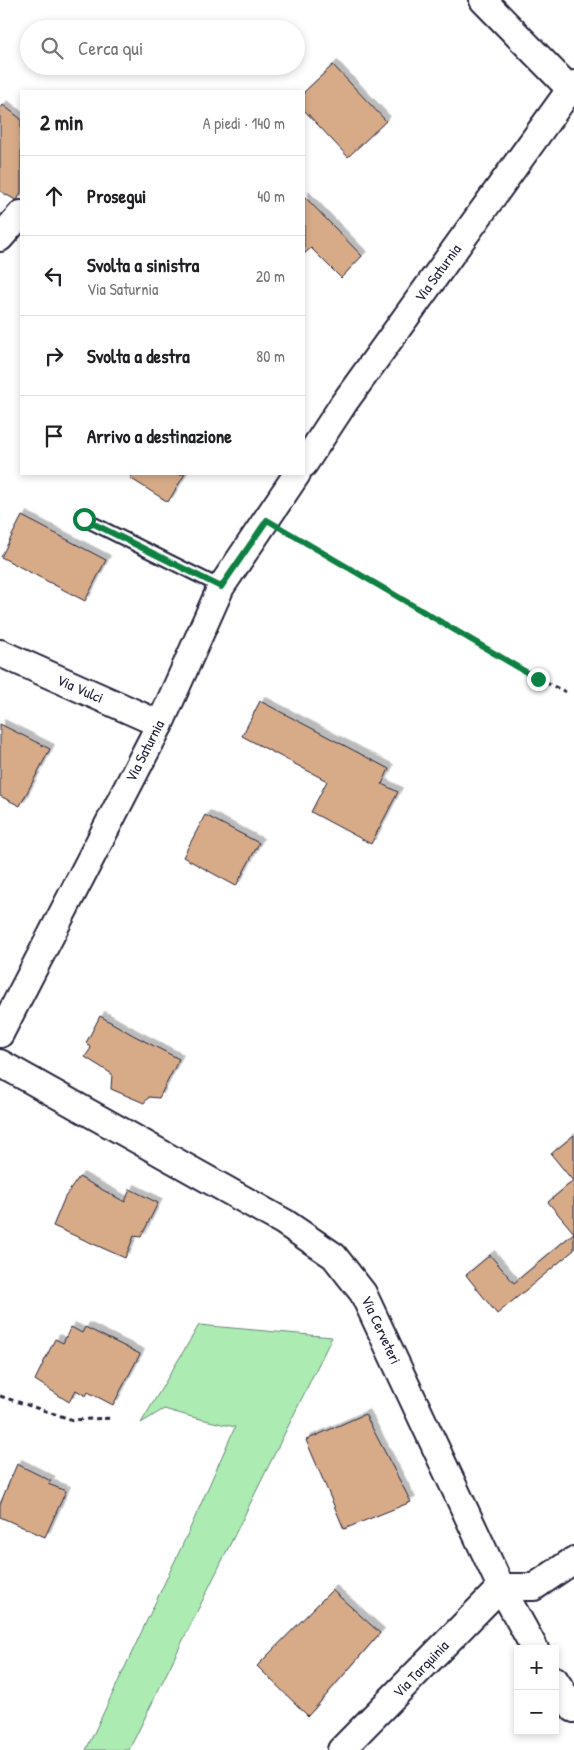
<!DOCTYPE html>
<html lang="it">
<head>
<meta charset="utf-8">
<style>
  :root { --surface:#fff; --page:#f2f2f2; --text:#202124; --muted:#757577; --line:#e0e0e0 }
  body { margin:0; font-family:"Patrick Hand",sans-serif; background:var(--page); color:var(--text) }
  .controls { position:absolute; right:15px; bottom:15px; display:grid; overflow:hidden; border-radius:0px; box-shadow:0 2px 8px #0003 }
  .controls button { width:45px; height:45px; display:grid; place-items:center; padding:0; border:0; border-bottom:1px solid var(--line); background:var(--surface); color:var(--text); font:25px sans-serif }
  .stop { position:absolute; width:15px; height:15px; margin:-11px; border:4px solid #0b8043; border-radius:50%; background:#fff }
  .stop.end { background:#0b8043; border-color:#fff; box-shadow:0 1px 5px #0008 }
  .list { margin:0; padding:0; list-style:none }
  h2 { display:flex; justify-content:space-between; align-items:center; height:65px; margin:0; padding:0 20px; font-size:21px }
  h2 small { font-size:16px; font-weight:400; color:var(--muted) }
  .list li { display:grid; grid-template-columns:32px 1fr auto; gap:15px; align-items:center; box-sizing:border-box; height:80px; padding:0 20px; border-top:1px solid var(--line) }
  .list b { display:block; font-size:19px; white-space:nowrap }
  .list p { margin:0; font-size:16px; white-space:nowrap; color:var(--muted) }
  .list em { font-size:16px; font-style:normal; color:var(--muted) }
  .icon { flex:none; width:28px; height:28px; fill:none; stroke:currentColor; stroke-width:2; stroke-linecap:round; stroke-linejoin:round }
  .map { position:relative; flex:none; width:574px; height:1750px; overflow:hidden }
  .search { position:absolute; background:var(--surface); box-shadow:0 2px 8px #0003; left:20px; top:20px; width:285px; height:55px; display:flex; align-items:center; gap:12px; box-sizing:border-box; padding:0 18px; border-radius:28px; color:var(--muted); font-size:19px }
  .panel { position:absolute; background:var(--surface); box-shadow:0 2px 8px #0003; left:20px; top:90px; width:285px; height:385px; border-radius:0px }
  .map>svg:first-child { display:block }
</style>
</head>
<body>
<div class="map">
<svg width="574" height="1750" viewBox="0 0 574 1750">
  <defs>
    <filter id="shadow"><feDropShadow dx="4.5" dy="-4.5" stdDeviation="0" flood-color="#0004"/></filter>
  </defs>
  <rect width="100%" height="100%" fill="#fff"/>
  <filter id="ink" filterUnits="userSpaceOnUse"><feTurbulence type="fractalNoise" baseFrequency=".02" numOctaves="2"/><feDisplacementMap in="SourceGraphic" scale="10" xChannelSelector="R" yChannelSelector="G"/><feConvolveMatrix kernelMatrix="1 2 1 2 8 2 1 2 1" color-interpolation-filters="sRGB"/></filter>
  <g filter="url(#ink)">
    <polygon fill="#acebb2" stroke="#678676" points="199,1325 332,1337 129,1750 86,1750 188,1533 235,1427 192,1417 164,1409 141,1423"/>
    <g fill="#d7ab88" stroke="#22223b" filter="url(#shadow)">
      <polygon points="333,65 386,121 348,157 304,110 304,92"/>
      <polygon points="3,105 21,119 21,192 17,201 0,191 0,109"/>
      <polygon points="304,196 362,256 341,278 311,248 304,254"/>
      <polygon points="133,474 185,474 168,502 130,478"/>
      <polygon points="22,516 106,560 85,601 1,557"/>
      <polygon points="260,701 389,769 382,784 398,792 371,844 311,812 327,781 242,736"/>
      <polygon points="0,724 50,749 20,806 0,796"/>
      <polygon points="205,815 259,843 236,886 183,857"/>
      <polygon points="100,1016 133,1035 179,1059 159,1098 149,1097 144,1103 111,1089 112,1074 85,1057 91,1048 86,1043"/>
      <polygon points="574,1135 574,1250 497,1314 466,1275 490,1255 514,1283 574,1233 548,1202 573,1181 551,1154"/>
      <polygon points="79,1177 125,1202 130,1189 158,1203 141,1237 134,1236 125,1258 53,1226 65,1197"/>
      <polygon points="71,1327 82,1333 85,1327 140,1354 113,1405 88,1392 86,1396 76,1390 69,1402 35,1380 55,1339 63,1343"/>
      <polygon points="365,1414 411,1502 344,1529 306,1440"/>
      <polygon points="17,1464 51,1481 48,1484 66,1491 45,1537 0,1517 0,1504"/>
      <polygon points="332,1590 380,1633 308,1716 257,1666"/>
    </g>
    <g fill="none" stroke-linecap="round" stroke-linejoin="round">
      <g stroke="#22223b" stroke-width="16">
        <polyline id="service" points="84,519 221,587"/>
      </g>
      <g stroke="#22223b" stroke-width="30">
        <g id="minor">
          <polyline points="483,0 570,89"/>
          <polyline points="0,238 21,214"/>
          <polyline points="304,464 344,403 574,84"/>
          <polyline points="0,653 160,724"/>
          <polyline points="0,1034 160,724 221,587 297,474"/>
          <polyline points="0,1063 284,1222 334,1256 363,1293 501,1587 535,1649"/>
          <polyline points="555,1680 574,1709"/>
          <polyline points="341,1750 501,1587 534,1587 574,1560"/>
        </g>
      </g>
      <g stroke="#22223b" stroke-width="3" stroke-dasharray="5 4" stroke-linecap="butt">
        <polyline points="289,533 538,679 566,692"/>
        <polyline points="0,1396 73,1420 112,1418"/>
      </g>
      <use href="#service" stroke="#fff" stroke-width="12"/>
      <use href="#minor" stroke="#fff" stroke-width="26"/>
    </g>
  </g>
  <g fill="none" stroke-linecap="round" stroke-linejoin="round" filter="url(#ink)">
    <polyline stroke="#0b8043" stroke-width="6" points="84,519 221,587 267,520 538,679"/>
  </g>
  <g text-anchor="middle" stroke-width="4" stroke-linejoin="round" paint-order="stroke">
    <g font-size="15" fill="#22223b" stroke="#fff">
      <text transform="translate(438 273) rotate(-54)" y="5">Via Saturnia</text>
      <text transform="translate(80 689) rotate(24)" y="5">Via Vulci</text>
      <text transform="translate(145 751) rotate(-63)" y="5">Via Saturnia</text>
      <text transform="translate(381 1330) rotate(65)" y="5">Via Cerveteri</text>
      <text transform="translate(421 1669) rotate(-46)" y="5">Via Tarquinia</text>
    </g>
  </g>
</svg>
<div class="controls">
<button>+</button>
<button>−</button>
</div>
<div class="stop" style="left:84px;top:519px"></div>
<div class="stop end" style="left:538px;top:679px"></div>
<div class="search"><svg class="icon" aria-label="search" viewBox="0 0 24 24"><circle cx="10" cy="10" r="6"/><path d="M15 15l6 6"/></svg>Cerca qui</div>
<section class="panel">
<h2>2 min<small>A piedi · 140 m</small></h2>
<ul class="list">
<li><svg class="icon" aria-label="ahead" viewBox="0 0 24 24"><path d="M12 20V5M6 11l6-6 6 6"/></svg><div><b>Prosegui</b></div><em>40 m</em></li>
<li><svg class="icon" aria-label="left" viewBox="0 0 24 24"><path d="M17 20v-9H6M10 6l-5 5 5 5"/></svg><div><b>Svolta a sinistra</b><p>Via Saturnia</p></div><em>20 m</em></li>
<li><svg class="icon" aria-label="right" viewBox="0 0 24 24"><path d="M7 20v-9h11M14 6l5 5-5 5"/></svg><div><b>Svolta a destra</b></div><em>80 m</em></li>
<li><svg class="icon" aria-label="arrive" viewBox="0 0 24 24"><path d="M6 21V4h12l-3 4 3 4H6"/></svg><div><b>Arrivo a destinazione</b></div></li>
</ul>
</section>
</div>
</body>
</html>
